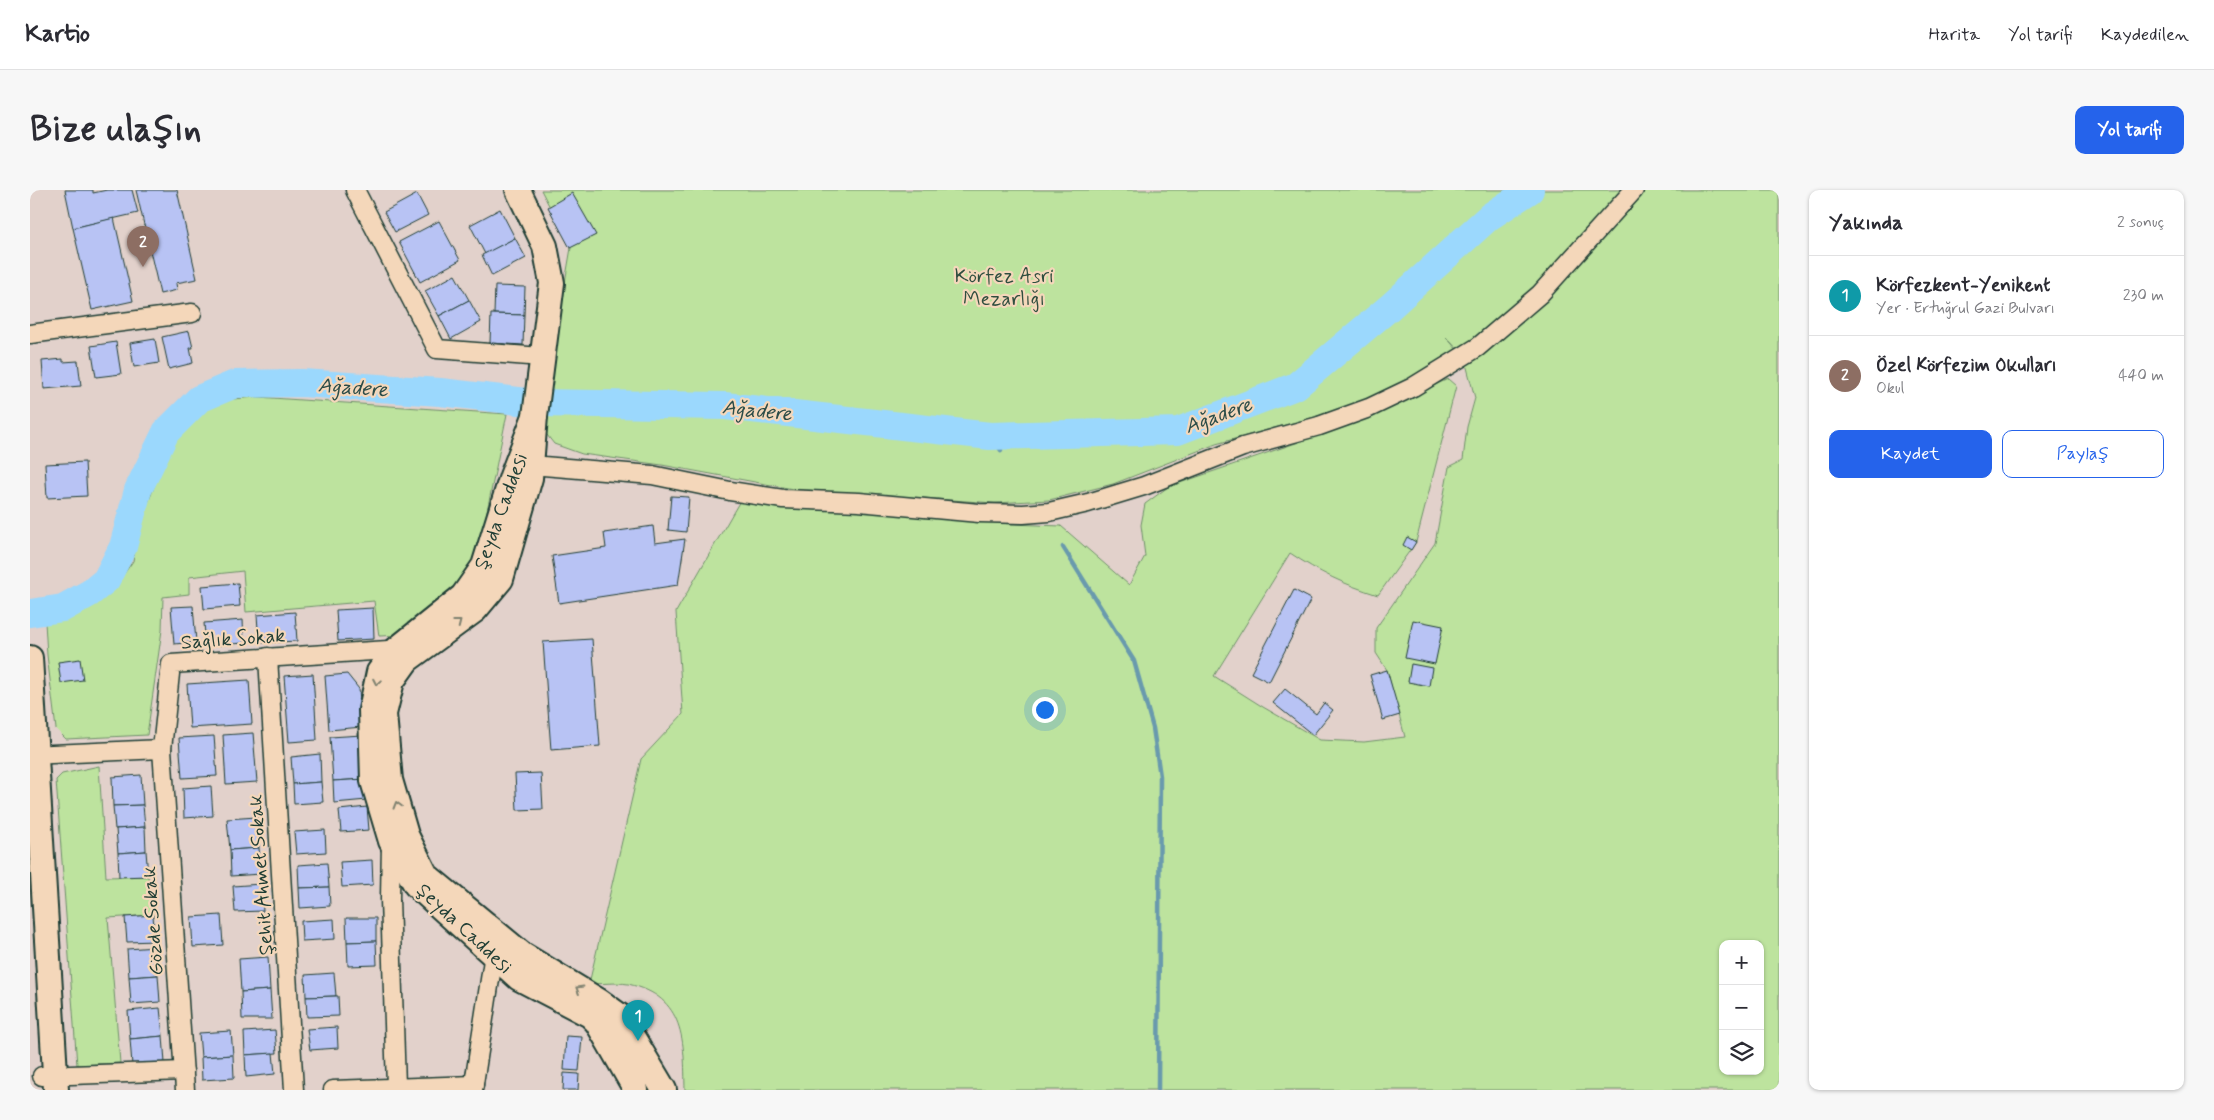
<!DOCTYPE html>
<html lang="tr">
<head>
<meta charset="utf-8">
<style>
  :root { --surface:#fff; --page:#f7f7f7; --text:#2b2b33; --muted:#7c7c81; --line:#e1e1e2; --accent:#2563eb }
  body { margin:0; font-family:Mynerve,sans-serif; background:var(--page); color:var(--text) }
  .controls { position:absolute; right:15px; bottom:15px; display:grid; overflow:hidden; border-radius:10px; box-shadow:0 1px 4px #0004 }
  .controls button { width:45px; height:45px; display:grid; place-items:center; padding:0; border:0; border-bottom:1px solid var(--line); background:var(--surface); color:var(--text); font:25px sans-serif }
  .you { position:absolute; left:1014px; top:519px; width:18px; height:18px; margin:-12px; border:4px solid #fff; border-radius:50%; background:#1a73e8; box-shadow:0 0 0 8px #1a73e833 }
  .badge { display:grid; place-items:center; width:32px; height:32px; border-radius:50%; background:var(--accent); color:#fff; font-size:16px; font-weight:700 }
  .pin { position:absolute; translate:-50% -41px; filter:drop-shadow(0 1px 2px #0008) }
  .pin::after { content:''; position:absolute; top:26px; width:18px; height:15px; background:inherit; clip-path:polygon(0 0,100% 0,50% 100%) }
  .list { margin:0; padding:0; list-style:none }
  h2 { display:flex; justify-content:space-between; align-items:center; height:65px; margin:0; padding:0 20px; font-size:21px }
  h2 small { font-size:16px; font-weight:400; color:var(--muted) }
  .list li { display:grid; grid-template-columns:32px 1fr auto; gap:15px; align-items:center; box-sizing:border-box; height:80px; padding:0 20px; border-top:1px solid var(--line) }
  .list b { display:block; font-size:19px; white-space:nowrap }
  .list p { margin:0; font-size:16px; white-space:nowrap; color:var(--muted) }
  .list em { font-size:16px; font-style:normal; color:var(--muted) }
  .actions { display:flex; gap:10px; padding:15px 20px }
  .actions a { flex:1; padding:11px 0; border:1px solid var(--accent); border-radius:10px; text-align:center; font-size:18px; color:var(--accent) }
  .actions .main { background:var(--accent); color:#fff }
  .icon { flex:none; width:28px; height:28px; fill:none; stroke:currentColor; stroke-width:2; stroke-linecap:round; stroke-linejoin:round }
  .map { position:relative; flex:none; width:1749px; height:900px; overflow:hidden; border-radius:10px }
  header { display:flex; align-items:center; gap:30px; box-sizing:border-box; height:70px; padding:0 25px; background:var(--surface); border-bottom:1px solid var(--line) }
  header strong { font-size:24px }
  nav { display:flex; gap:28px; margin-inline-start:auto; font-size:18px }
  .intro { display:flex; align-items:center; justify-content:space-between; box-sizing:border-box; height:120px; padding:0 30px }
  h1 { margin:0; font-size:35px }
  .button { padding:12px 22px; border-radius:10px; background:var(--accent); color:#fff; font-size:18px; font-weight:700 }
  main { display:flex; gap:30px; padding:0 30px }
  aside { flex:1; background:var(--surface); border-radius:10px; box-shadow:0 1px 4px #0004 }
  .map>svg:first-child { display:block }
</style>
</head>
<body>
<header>
<strong>Kartio</strong>
<nav><a>Harita</a><a>Yol tarifi</a><a>Kaydedilen</a></nav>
</header>
<div class="intro"><h1>Bize ulaşın</h1><a class="button">Yol tarifi</a></div>
<main>
<div class="map">
<svg width="1749" height="900" viewBox="0 0 1749 900">
  <rect width="100%" height="100%" fill="#e2d1cb"/>
  <filter id="ink" filterUnits="userSpaceOnUse"><feTurbulence type="fractalNoise" baseFrequency=".02" numOctaves="2"/><feDisplacementMap in="SourceGraphic" scale="10" xChannelSelector="R" yChannelSelector="G"/><feConvolveMatrix kernelMatrix="1 2 1 2 8 2 1 2 1" color-interpolation-filters="sRGB"/></filter>
  <g filter="url(#ink)">
    <g fill="#bde39e" stroke="#6e9069" fill-rule="evenodd">
      <path d="M511,0H1749V900H655C654,851 656,807 598,794C586,792 572,794 559,794L611,569L653,524L646,422L711,309L763,316L982,334L1031,336L1099,395L1115,366L1111,335L1115,314L1138,297L1324,233L1418,189L1426,196L1386,352L1348,405C1313,394 1290,383 1260,363L1184,486L1233,517L1290,550L1334,552L1375,547L1357,480L1346,463V438L1405,353L1419,277L1433,270L1437,237L1445,208L1434,166L1416,147L1428,161L1415,171L1321,217L1186,254L1083,294L1019,310L965,313L763,299L632,275L552,264L524,254L510,236L541,58ZM1693,754H1730V881H1693Z"/>
      <polygon points="227,207 477,224 445,379 377,445 349,446 344,411 216,422 213,381 159,387 159,404 133,407 132,440 117,545 36,549 26,539 17,465 15,432 80,404 103,371 112,329 138,260 164,227 191,210"/>
      <polygon points="69,576 76,687 118,686 123,725 78,728 90,873 47,875 26,590 32,584"/>
    </g>
    <g fill="none" stroke-linecap="round" stroke-linejoin="round">
      <g stroke="#699aad" stroke-width="4.5">
        <polyline points="960,246 971,260"/>
        <polyline points="1033,357 1104,471 1123,538 1130,586 1128,900"/>
      </g>
      <polyline stroke="#9bd8fd" stroke-width="28" points="0,423 33,418 60,403 76,390 93,357 108,300 136,242 169,209 205,194 272,193 410,202 506,213 695,216 960,246 1148,241 1266,196 1360,117 1459,27 1500,0"/>
    </g>
    <g fill="#b8c3f4" stroke="#1f3d34">
      <polygon points="35,0 63,0 63,3 77,0 102,0 108,23 43,38"/>
      <polygon points="106,0 147,0 167,89 146,93 147,100 130,104"/>
      <polygon points="542,3 566,45 540,58 518,17"/>
      <polygon points="387,4 398,25 365,42 354,22"/>
      <polygon points="470,19 485,48 455,64 440,35"/>
      <polygon points="84,28 103,111 62,120 43,38"/>
      <polygon points="409,31 430,70 390,92 369,52"/>
      <polygon points="485,48 496,68 462,86 452,65"/>
      <polygon points="425,85 439,110 409,126 395,101"/>
      <polygon points="465,96 495,97 494,125 464,124"/>
      <polygon points="439,110 451,132 421,149 409,126"/>
      <polygon points="461,124 494,125 493,155 460,153"/>
      <polygon points="159,141 163,158 160,158 163,173 139,179 132,147"/>
      <polygon points="125,149 129,173 104,177 100,153"/>
      <polygon points="86,152 91,184 66,187 61,156"/>
      <polygon points="33,169 33,172 48,171 51,196 14,199 12,171"/>
      <polygon points="55,272 57,306 17,308 15,274"/>
      <polygon points="641,306 659,307 656,342 638,340"/>
      <polygon points="623,336 625,353 655,349 648,395 529,413 522,366 576,358 574,343"/>
      <polygon points="1377,347 1386,352 1381,360 1373,355"/>
      <polygon points="208,393 210,416 174,419 172,396"/>
      <polygon points="1264,400 1281,409 1239,492 1221,483"/>
      <polygon points="163,416 166,452 144,454 141,417"/>
      <polygon points="343,418 344,449 308,451 306,420"/>
      <polygon points="265,422 267,451 229,453 227,425"/>
      <polygon points="213,430 214,453 176,456 174,433"/>
      <polygon points="1383,430 1413,436 1405,474 1375,468"/>
      <polygon points="562,449 570,556 521,560 513,452"/>
      <polygon points="50,469 53,490 31,493 28,472"/>
      <polygon points="1381,474 1402,478 1399,496 1378,492"/>
      <polygon points="1357,480 1370,525 1353,530 1340,485"/>
      <polygon points="283,484 287,550 259,552 254,486"/>
      <polygon points="317,484 329,499 332,537 299,540 295,486"/>
      <polygon points="219,490 222,534 160,538 157,494"/>
      <polygon points="1255,499 1286,524 1294,513 1303,520 1283,545 1243,513"/>
      <polygon points="223,543 227,592 196,594 193,545"/>
      <polygon points="332,545 336,589 303,591 300,547"/>
      <polygon points="184,546 187,586 152,588 149,548"/>
      <polygon points="290,564 291,592 263,594 261,567"/>
      <polygon points="511,583 513,619 487,620 485,584"/>
      <polygon points="111,585 113,615 83,616 82,587"/>
      <polygon points="336,589 337,610 304,613 303,591"/>
      <polygon points="291,592 293,612 264,614 263,594"/>
      <polygon points="181,596 183,626 154,628 153,598"/>
      <polygon points="113,615 115,637 85,639 83,616"/>
      <polygon points="337,617 339,640 311,642 309,620"/>
      <polygon points="227,627 229,658 200,660 197,629"/>
      <polygon points="115,637 116,661 88,663 86,639"/>
      <polygon points="295,640 296,662 266,664 264,642"/>
      <polygon points="229,658 231,684 201,686 200,660"/>
      <polygon points="116,661 118,686 89,687 88,663"/>
      <polygon points="342,670 343,695 312,697 310,672"/>
      <polygon points="297,673 299,697 269,698 268,675"/>
      <polygon points="231,694 233,721 205,722 203,696"/>
      <polygon points="299,697 300,716 270,718 269,698"/>
      <polygon points="123,725 125,751 97,752 95,727"/>
      <polygon points="191,725 193,755 163,757 161,727"/>
      <polygon points="316,728 346,728 346,751 317,752"/>
      <polygon points="304,729 305,749 272,751 271,731"/>
      <polygon points="346,751 347,775 318,776 317,752"/>
      <polygon points="126,757 128,785 99,787 97,759"/>
      <polygon points="238,767 240,800 211,802 209,769"/>
      <polygon points="304,783 306,806 276,807 275,785"/>
      <polygon points="128,785 130,812 101,814 99,787"/>
      <polygon points="240,800 242,829 212,829 211,802"/>
      <polygon points="306,806 308,806 309,826 277,827 276,807"/>
      <polygon points="130,818 133,846 100,849 98,821"/>
      <polygon points="307,837 308,858 280,860 277,839"/>
      <polygon points="245,840 247,863 215,865 214,842"/>
      <polygon points="201,841 203,865 171,867 169,843"/>
      <polygon points="133,846 135,873 102,875 100,849"/>
      <polygon points="536,846 552,847 549,881 534,880"/>
      <polygon points="243,863 245,884 216,887 215,865"/>
      <polygon points="203,865 204,888 172,890 171,867"/>
      <polygon points="534,883 549,884 548,900 533,900"/>
    </g>
    <g fill="none" stroke-linecap="round" stroke-linejoin="round">
      <g stroke="#1f3d34" stroke-width="21">
        <g id="street">
          <polyline points="325,0 407,159 512,167"/>
          <polyline points="0,144 162,123"/>
          <polyline points="491,281 501,275 622,285 700,301 753,309 829,312 949,323 993,324 1019,322 1058,313 1114,296 1213,257 1289,236 1339,218 1383,197 1448,157 1510,104 1604,0"/>
          <polyline points="238,467 264,900"/>
          <polyline points="132,559 155,900"/>
          <polyline points="0,565 132,559 141,474 374,459"/>
          <polyline points="361,652 360,709 366,896"/>
          <polyline points="12,886 154,881"/>
          <polyline points="303,900 444,895"/>
          <polyline points="443,900 465,757"/>
        </g>
      </g>
      <g stroke="#1f3d34" stroke-width="28">
        <g id="secondary">
          <polyline points="488,0 515,56 522,93 505,226"/>
          <polyline points="0,468 26,900"/>
          <polyline points="606,900 567,832 560,825 489,788 386,695 361,651 343,591 341,520 349,482 367,459 433,406 454,376 482,286 505,226 500,288 471,389 445,420 377,470 362,491 354,524 360,590 376,645 396,685 493,765 569,811 590,826 634,900"/>
        </g>
      </g>
      <use href="#street" stroke="#f4d7ba" stroke-width="18"/>
      <use href="#secondary" stroke="#f4d7ba" stroke-width="24"/>
    </g>
    <defs><path id="oneway-chevron" d="M-2-3.5L2.5 0L-2 3.5" fill="none" stroke-width="1.6" stroke-linecap="round" stroke-linejoin="round" transform="scale(1.25)"/></defs>
    <g stroke="#7f8270">
      <use href="#oneway-chevron" transform="translate(428 433) rotate(-38)"/>
      <use href="#oneway-chevron" transform="translate(347 492) rotate(101)"/>
      <use href="#oneway-chevron" transform="translate(367 615) rotate(-106)"/>
      <use href="#oneway-chevron" transform="translate(549 799) rotate(-149)"/>
    </g>
  </g>
  <g text-anchor="middle" stroke-width="4.5" stroke-linejoin="round" paint-order="stroke">
    <g font-size="20" fill="#2f4e3f" stroke="#f4d7ba">
      <text x="974" y="92">Körfez Asri<tspan x="974" dy="23">Mezarlığı</tspan></text>
    </g>
    <g font-size="20" fill="#1f3d34" stroke="#f4d7ba">
      <text transform="translate(470 321) rotate(-70)" y="7">Şeyda Caddesi</text>
      <text transform="translate(203 448) rotate(-4)" y="7">Sağlık Sokak</text>
      <text transform="translate(230 685) rotate(-94)" y="7">Şehit Ahmet Sokak</text>
      <text transform="translate(122 731) rotate(-94)" y="7">Gözde Sokak</text>
      <text transform="translate(435 738) rotate(43)" y="7">Şeyda Caddesi</text>
    </g>
    <g font-size="21" font-style="italic" fill="#2b4c48" stroke="#f4d7ba">
      <text transform="translate(323 197) rotate(4)" y="7">Ağadere</text>
      <text transform="translate(727 220) rotate(6)" y="7">Ağadere</text>
      <text transform="translate(1188 225) rotate(-20)" y="7">Ağadere</text>
    </g>
  </g>
</svg>
<div class="controls">
<button>+</button>
<button>−</button>
<button><svg class="icon" aria-label="layers" viewBox="0 0 24 24"><path d="M12 4l9 5-9 5-9-5zM3 14l9 5 9-5"/></svg></button>
</div>
<div class="you"></div>
<div class="pin badge" style="left:608px;top:851px;background:#0f9aa8">1</div>
<div class="pin badge" style="left:113px;top:77px;background:#8d6e63">2</div>
</div>
<aside>
<h2>Yakında<small>2 sonuç</small></h2>
<ul class="list">
<li><span class="badge" style="background:#0f9aa8">1</span><div><b>Körfezkent-Yenikent</b><p>Yer · Ertuğrul Gazi Bulvarı</p></div><em>230 m</em></li>
<li><span class="badge" style="background:#8d6e63">2</span><div><b>Özel Körfezim Okulları</b><p>Okul</p></div><em>440 m</em></li>
</ul>
<div class="actions"><a class="main">Kaydet</a><a>Paylaş</a></div>
</aside>
</main>
</body>
</html>
